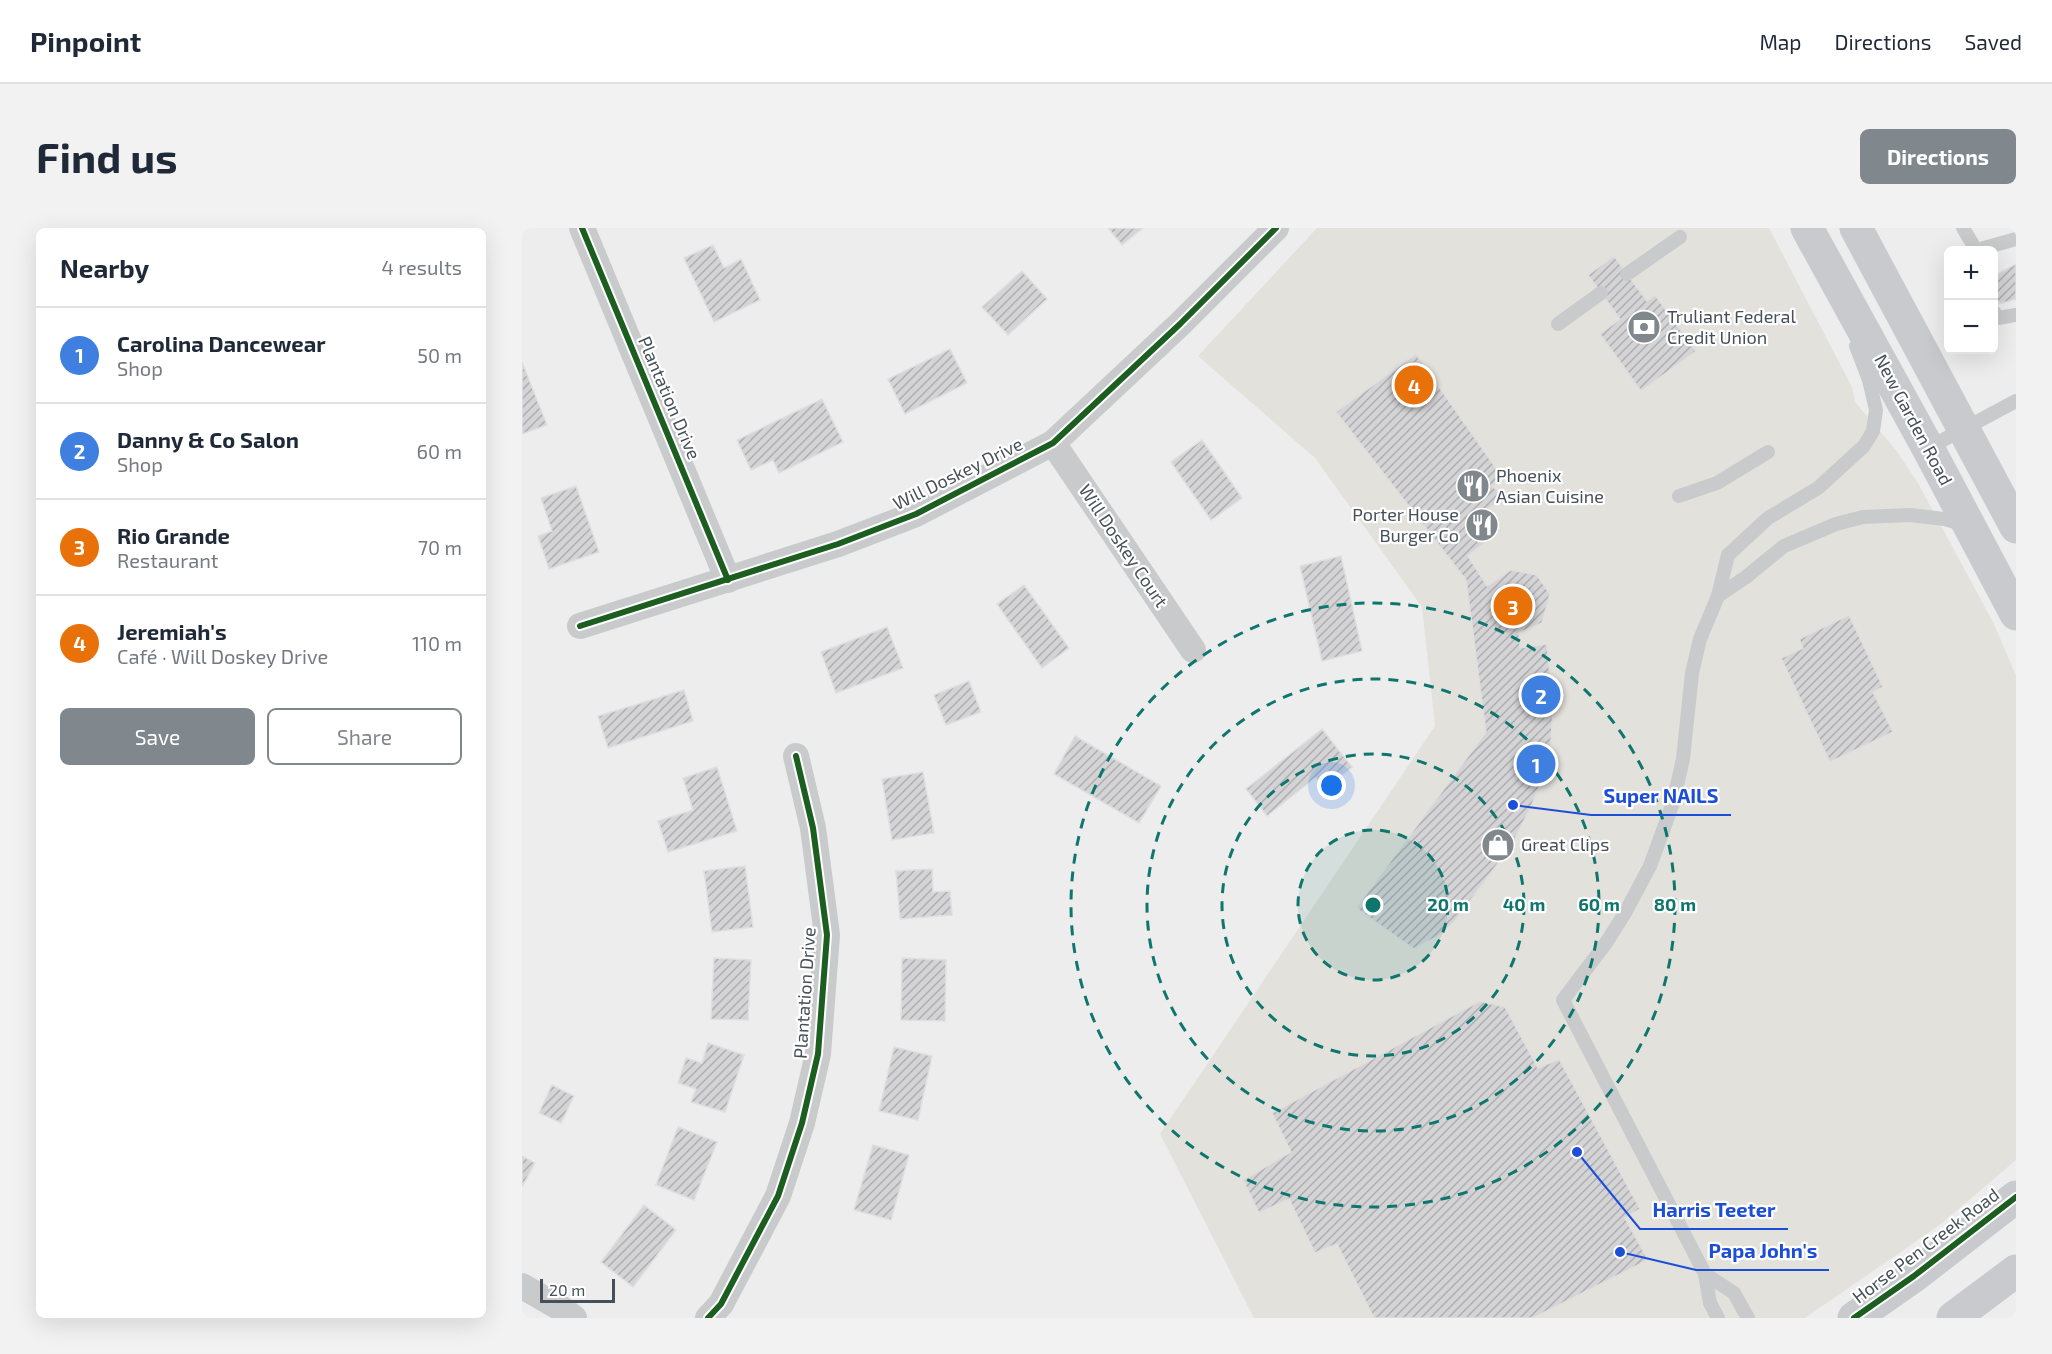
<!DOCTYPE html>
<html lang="en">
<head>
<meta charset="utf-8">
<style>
  :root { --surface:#fff; --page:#f2f2f3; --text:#1f2937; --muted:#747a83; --line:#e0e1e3; --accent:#80878d }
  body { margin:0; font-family:"Exo 2",sans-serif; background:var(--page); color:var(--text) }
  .controls { position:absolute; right:18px; top:18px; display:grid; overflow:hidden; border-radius:9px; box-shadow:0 6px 24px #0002 }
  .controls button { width:54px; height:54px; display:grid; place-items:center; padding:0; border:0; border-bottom:2px solid var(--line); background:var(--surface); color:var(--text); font:30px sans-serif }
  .scale { position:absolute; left:18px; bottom:15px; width:75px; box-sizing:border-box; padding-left:6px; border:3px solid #455059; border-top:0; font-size:16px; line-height:21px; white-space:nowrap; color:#455059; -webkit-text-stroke:4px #fff; paint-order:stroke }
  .you { position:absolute; left:810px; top:558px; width:21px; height:21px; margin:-15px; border:4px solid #fff; border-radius:50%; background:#1a73e8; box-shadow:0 0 0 9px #1a73e833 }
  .badge { display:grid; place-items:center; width:39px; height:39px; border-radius:50%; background:var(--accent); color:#fff; font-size:20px; font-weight:700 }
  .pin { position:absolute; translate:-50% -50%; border:3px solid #fff; box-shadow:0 2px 6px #0006 }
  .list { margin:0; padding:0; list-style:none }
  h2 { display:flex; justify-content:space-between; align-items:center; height:78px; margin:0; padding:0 24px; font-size:26px }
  h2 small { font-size:20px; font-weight:400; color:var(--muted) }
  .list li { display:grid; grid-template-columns:39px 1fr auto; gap:18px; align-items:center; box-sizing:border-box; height:96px; padding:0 24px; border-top:2px solid var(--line) }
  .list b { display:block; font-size:22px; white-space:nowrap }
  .list p { margin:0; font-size:20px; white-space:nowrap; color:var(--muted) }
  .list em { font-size:20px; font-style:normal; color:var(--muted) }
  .actions { display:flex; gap:12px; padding:18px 24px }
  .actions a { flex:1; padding:14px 0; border:2px solid var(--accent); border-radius:9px; text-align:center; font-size:21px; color:var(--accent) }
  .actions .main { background:var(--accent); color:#fff }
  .map { position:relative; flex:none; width:1494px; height:1090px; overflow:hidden; border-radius:9px }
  header { display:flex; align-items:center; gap:36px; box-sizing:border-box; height:84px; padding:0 30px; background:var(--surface); border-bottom:2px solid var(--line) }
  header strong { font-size:28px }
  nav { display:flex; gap:33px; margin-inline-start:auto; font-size:21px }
  .intro { display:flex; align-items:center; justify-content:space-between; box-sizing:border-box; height:144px; padding:0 36px }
  h1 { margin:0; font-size:42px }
  .button { padding:15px 27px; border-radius:9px; background:var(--accent); color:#fff; font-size:21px; font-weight:700 }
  main { display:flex; gap:36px; padding:0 36px }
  aside { flex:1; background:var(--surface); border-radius:9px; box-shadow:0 6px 24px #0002 }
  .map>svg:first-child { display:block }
</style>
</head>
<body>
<header>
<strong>Pinpoint</strong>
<nav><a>Map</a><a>Directions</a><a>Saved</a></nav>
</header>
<div class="intro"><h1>Find us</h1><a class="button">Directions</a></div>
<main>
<aside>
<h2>Nearby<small>4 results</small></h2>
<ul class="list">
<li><span class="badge" style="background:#3f7fe0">1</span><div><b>Carolina Dancewear</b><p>Shop</p></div><em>50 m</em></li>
<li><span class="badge" style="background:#3f7fe0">2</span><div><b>Danny &amp; Co Salon</b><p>Shop</p></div><em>60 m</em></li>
<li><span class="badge" style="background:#e8710a">3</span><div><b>Rio Grande</b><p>Restaurant</p></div><em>70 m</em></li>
<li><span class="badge" style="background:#e8710a">4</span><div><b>Jeremiah's</b><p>Café · Will Doskey Drive</p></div><em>110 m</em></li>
</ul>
<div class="actions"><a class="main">Save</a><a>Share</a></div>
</aside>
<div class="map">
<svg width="1494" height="1090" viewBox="0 0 1494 1090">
  <defs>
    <pattern id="building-hatch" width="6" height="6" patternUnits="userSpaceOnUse" patternTransform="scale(1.5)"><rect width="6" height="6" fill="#d4d4d6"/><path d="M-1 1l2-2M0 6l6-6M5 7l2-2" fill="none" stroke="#aeaeb1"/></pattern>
  </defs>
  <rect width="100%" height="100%" fill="#eeeded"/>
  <polygon fill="#e3e1db" points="795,0 1247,0 1330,159 1333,174 1374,222 1396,255 1472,396 1494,448 1494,932 1419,996 1283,1090 732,1090 638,906 913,498 900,379 793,230 676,128"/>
  <g fill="url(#building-hatch)" stroke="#dfdfe0" stroke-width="1.5">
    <polygon points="586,0 621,0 600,17"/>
    <polygon points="191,17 202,40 219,31 238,72 192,94 162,30"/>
    <polygon points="1092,28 1125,73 1133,67 1174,123 1119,163 1078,106 1098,91 1066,47"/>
    <polygon points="1494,36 1494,71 1477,76 1472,65 1472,48"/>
    <polygon points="500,43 525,71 486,107 460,79"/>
    <polygon points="428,121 445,155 383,186 366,151"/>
    <polygon points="894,126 981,250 970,258 982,269 962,284 978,303 946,328 965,358 989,342 1015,347 1028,366 1020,395 997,405 998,420 1025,416 1031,482 1028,530 1010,577 989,618 934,692 918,707 892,721 834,680 964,504 944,352 814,184"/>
    <polygon points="0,134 25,197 0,206"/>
    <polygon points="300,171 321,214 257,245 251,232 229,242 215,212"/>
    <polygon points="680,212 720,270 689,292 649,234"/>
    <polygon points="54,258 77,324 27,341 16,308 30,303 19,270"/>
    <polygon points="819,328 840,423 800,433 778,338"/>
    <polygon points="502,357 547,420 520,440 475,376"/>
    <polygon points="1327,387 1361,459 1351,464 1371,504 1308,534 1259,430 1281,420 1277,411"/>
    <polygon points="365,399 381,440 314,465 299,424"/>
    <polygon points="447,453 459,484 424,497 412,467"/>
    <polygon points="162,462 171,493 86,520 76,488"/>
    <polygon points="800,501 830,539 803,560 794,549 745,588 724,561"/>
    <polygon points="553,508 639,558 617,595 532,546"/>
    <polygon points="195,539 215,603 146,624 136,593 171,582 161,550"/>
    <polygon points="401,544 412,605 370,612 360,551"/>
    <polygon points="223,638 231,699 190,704 182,643"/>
    <polygon points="410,641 411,664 428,663 430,687 378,691 374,643"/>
    <polygon points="192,730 229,732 226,792 189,791"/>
    <polygon points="380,730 424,732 423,793 379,792"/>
    <polygon points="958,773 983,779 1016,840 1037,831 1118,981 1103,990 1126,1032 1011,1090 852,1090 815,1016 793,1025 767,971 737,985 721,952 769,924 750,885"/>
    <polygon points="186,815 222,827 203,884 169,874 174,861 156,855 164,830 180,835"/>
    <polygon points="372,819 410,828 396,892 357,883"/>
    <polygon points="30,857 52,868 39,895 17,885"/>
    <polygon points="156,899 195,914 172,972 134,957"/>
    <polygon points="351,917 387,927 369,992 332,982"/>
    <polygon points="0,928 13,935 0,959"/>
    <polygon points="122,977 154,1002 111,1059 79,1034"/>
  </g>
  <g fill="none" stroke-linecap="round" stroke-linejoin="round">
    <g stroke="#c8cacc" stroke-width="14">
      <polyline points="1441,0 1454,22"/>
      <polyline points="1455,22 1494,11"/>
      <polyline points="1105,46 1158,9"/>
      <polyline points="1472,84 1476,90 1494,87"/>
      <polyline points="1036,96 1079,65"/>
      <polyline points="1406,220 1494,173"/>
      <polyline points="1157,268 1195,255 1246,224"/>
      <polyline points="1196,368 1224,349 1262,318 1314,296 1341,289 1388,287 1422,291 1444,297"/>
      <polyline points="1183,1046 1212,1065 1226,1090"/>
      <polyline points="1196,1090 1188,1075 1183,1046 1041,772 1084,715 1103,685 1128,638 1151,575 1161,531 1170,445 1178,411 1196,368 1206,327 1246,290 1296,260 1342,218 1351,203 1354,182 1347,152 1334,118"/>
    </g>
    <g stroke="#c8cacc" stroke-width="26">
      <polyline points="60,0 206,352"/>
      <polyline points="531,215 671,422"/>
      <polyline points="58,398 316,316 394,286 531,215 658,96 754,0"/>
      <polyline points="0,1058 40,1081 52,1090"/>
      <polyline points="186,1090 199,1076 256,968 280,895 296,826 305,707 291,600 274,528"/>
    </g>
    <g stroke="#c8cace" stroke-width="33">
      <polyline points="1285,0 1406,220 1494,386"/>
      <polyline points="1334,0 1494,299"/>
      <polyline points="1332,1090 1392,1048 1494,969"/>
      <polyline points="1431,1090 1494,1043"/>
    </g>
    <g stroke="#fff" stroke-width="10">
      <g id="cycleway">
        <polyline points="60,0 206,352"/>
        <polyline points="58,398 316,316 394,286 531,215 658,96 754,0"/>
        <polyline points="186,1090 199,1076 256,968 280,895 296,826 305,707 291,600 274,528"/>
        <polyline points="1332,1090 1392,1048 1494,969"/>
      </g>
    </g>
    <use href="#cycleway" stroke="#1b5e20" stroke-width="6"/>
  </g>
  <circle cx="851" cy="677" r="75" fill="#0f766e" fill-opacity=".12"/>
  <g fill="none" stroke="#0f766e" stroke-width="3" stroke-dasharray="10 8">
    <circle cx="851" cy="677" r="75"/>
    <circle cx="851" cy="677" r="151"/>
    <circle cx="851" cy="677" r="226"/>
    <circle cx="851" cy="677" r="302"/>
  </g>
  <defs>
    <g id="bank-disc" transform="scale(1.725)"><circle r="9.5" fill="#80878d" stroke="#fff"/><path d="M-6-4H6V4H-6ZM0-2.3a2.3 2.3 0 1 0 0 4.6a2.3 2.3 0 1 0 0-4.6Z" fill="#fff"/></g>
    <g id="restaurant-disc" transform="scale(1.725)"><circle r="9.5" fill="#80878d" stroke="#fff"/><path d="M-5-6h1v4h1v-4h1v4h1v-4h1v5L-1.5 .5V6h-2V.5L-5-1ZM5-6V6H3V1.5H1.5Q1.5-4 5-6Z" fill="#fff"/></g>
    <g id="shop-disc" transform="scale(1.725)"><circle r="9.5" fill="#80878d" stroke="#fff"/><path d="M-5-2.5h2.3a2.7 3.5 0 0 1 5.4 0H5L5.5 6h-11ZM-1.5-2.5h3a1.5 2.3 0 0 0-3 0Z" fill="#fff"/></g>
  </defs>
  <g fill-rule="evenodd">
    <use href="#bank-disc" x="1122" y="99"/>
    <use href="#restaurant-disc" x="951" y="258"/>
    <use href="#restaurant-disc" x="960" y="297"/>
    <use href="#shop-disc" x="976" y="617"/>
  </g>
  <g text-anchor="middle" stroke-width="4.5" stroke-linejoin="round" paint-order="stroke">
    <g font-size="18" fill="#455059" stroke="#fff" text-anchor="start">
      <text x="1145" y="95">Truliant Federal<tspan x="1145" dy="21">Credit Union</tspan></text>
      <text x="974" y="254">Phoenix<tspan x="974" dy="21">Asian Cuisine</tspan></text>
      <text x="937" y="293" text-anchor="end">Porter House<tspan x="937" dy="21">Burger Co</tspan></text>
      <text x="999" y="623">Great Clips</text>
    </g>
    <g font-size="18" fill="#455059" stroke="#fff">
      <text transform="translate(147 170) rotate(67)" y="6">Plantation Drive</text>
      <text transform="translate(1391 192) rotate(62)" y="6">New Garden Road</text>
      <text transform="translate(436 246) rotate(-26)" y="6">Will Doskey Drive</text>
      <text transform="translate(601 318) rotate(56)" y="6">Will Doskey Court</text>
      <text transform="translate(283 765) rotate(-86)" y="6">Plantation Drive</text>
      <text transform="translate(1404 1018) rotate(-37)" y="6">Horse Pen Creek Road</text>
    </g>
  </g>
  <circle cx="851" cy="677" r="9" fill="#0f766e" stroke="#fff" stroke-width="3"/>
  <g font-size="18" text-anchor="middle" font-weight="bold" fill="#0f766e" stroke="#fff" stroke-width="4.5" stroke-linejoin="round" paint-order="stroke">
    <text x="926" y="683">20 m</text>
    <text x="1002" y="683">40 m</text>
    <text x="1077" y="683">60 m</text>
    <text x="1153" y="683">80 m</text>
  </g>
  <path fill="none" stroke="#1d4ed8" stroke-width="2" d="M991 577L1069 587H1209M1055 924L1118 1001H1266M1098 1024L1174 1042H1307"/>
  <g fill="#1d4ed8" stroke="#fff" stroke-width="2">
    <circle cx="991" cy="577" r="6"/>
    <circle cx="1055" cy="924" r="6"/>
    <circle cx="1098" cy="1024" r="6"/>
  </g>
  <g font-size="20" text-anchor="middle" font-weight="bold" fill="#1d4ed8" stroke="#fff" stroke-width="4.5" stroke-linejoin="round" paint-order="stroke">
    <text x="1139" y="575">Super NAILS</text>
    <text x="1192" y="989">Harris Teeter</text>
    <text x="1241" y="1030">Papa John's</text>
  </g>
</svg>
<div class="controls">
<button>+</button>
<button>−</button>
</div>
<div class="scale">20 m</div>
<div class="you"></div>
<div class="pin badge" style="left:1014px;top:536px;background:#3f7fe0">1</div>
<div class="pin badge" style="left:1019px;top:467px;background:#3f7fe0">2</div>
<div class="pin badge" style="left:991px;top:378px;background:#e8710a">3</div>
<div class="pin badge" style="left:892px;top:157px;background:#e8710a">4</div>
</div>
</main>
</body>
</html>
